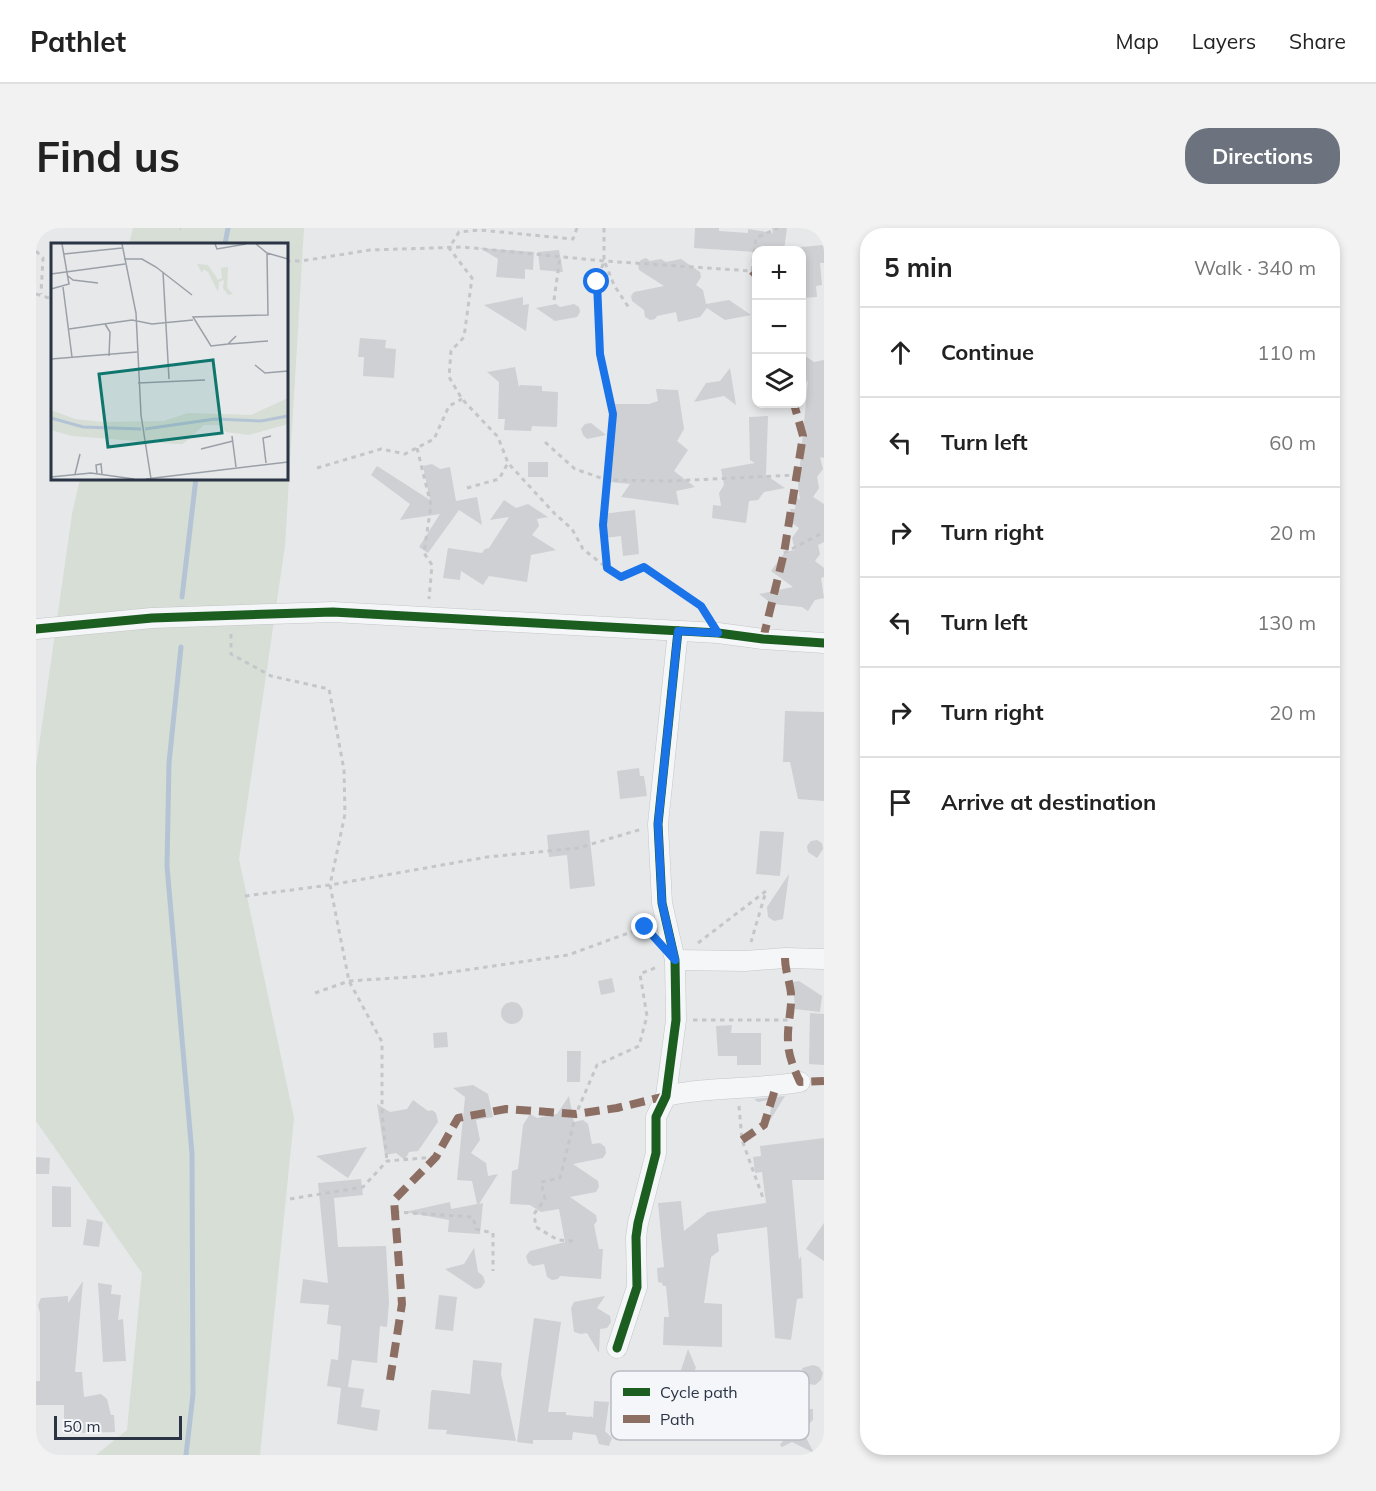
<!DOCTYPE html>
<html lang="en">
<head>
<meta charset="utf-8">
<style>
  :root { --surface:#fff; --page:#f2f2f2; --text:#222; --muted:#767676; --line:#e0e0e0; --accent:#6c737f }
  body { margin:0; font-family:Mulish,sans-serif; background:var(--page); color:var(--text) }
  .controls { position:absolute; right:18px; top:18px; display:grid; overflow:hidden; border-radius:12px; box-shadow:0 3px 9px #0003 }
  .controls button { width:54px; height:54px; display:grid; place-items:center; padding:0; border:0; border-bottom:2px solid var(--line); background:var(--surface); color:var(--text); font:30px sans-serif }
  .scale { position:absolute; left:18px; bottom:15px; width:128px; box-sizing:border-box; padding-left:6px; border:3px solid #2b3445; border-top:0; font-size:16px; line-height:21px; white-space:nowrap; color:#2b3445; -webkit-text-stroke:4px #f4f6f9; paint-order:stroke }
  .stop { position:absolute; width:18px; height:18px; margin:-14px; border:4px solid #1a73e8; border-radius:50%; background:#fff }
  .stop.end { background:#1a73e8; border-color:#fff; box-shadow:0 2px 6px #0008 }
  .list { margin:0; padding:0; list-style:none }
  h2 { display:flex; justify-content:space-between; align-items:center; height:78px; margin:0; padding:0 24px; font-size:26px }
  h2 small { font-size:20px; font-weight:400; color:var(--muted) }
  .list li { display:grid; grid-template-columns:39px 1fr auto; gap:18px; align-items:center; box-sizing:border-box; height:90px; padding:0 24px; border-top:2px solid var(--line) }
  .list b { display:block; font-size:22px; white-space:nowrap }
  .list em { font-size:20px; font-style:normal; color:var(--muted) }
  .icon { flex:none; width:33px; height:33px; fill:none; stroke:currentColor; stroke-width:2; stroke-linecap:round; stroke-linejoin:round }
  .map { position:relative; flex:none; width:788px; height:1227px; overflow:hidden; border-radius:24px }
  header { display:flex; align-items:center; gap:36px; box-sizing:border-box; height:84px; padding:0 30px; background:var(--surface); border-bottom:2px solid var(--line) }
  header strong { font-size:28px }
  nav { display:flex; gap:33px; margin-inline-start:auto; font-size:21px }
  .intro { display:flex; align-items:center; justify-content:space-between; box-sizing:border-box; height:144px; padding:0 36px }
  h1 { margin:0; font-size:42px }
  .button { padding:15px 27px; border-radius:24px; background:var(--accent); color:#fff; font-size:21px; font-weight:700 }
  main { display:flex; gap:36px; padding:0 36px }
  aside { flex:1; background:var(--surface); border-radius:24px; box-shadow:0 3px 9px #0003 }
  .map>svg:first-child { display:block }
</style>
</head>
<body>
<header>
<strong>Pathlet</strong>
<nav><a>Map</a><a>Layers</a><a>Share</a></nav>
</header>
<div class="intro"><h1>Find us</h1><a class="button">Directions</a></div>
<main>
<div class="map">
<svg width="788" height="1227" viewBox="0 0 788 1227">
  <rect width="100%" height="100%" fill="#e6e8ea"/>
  <polygon fill="#d6ded6" points="97,0 268,0 249,318 203,631 258,890 224,1227 60,1227 91,1202 106,1045 0,893 0,539 36,286 44,251 250,250 250,16 93,16"/>
  <g fill="none" stroke-linecap="round" stroke-linejoin="round">
    <g stroke="#b4c4d5" stroke-width="5">
      <polyline points="189,16 192,0"/>
      <polyline points="146,369 160,250"/>
      <polyline points="145,419 133,535 131,638 156,926 157,1166 150,1227"/>
    </g>
  </g>
  <g fill="#ced0d3">
    <polygon points="659,0 683,0 683,3 712,5 712,1 737,5 736,0 751,0 748,22 720,22 720,24 658,20"/>
    <polygon points="788,17 788,35 784,35 786,57 780,58 781,69 765,70 765,19"/>
    <polygon points="444,20 498,24 497,42 489,41 489,51 460,49 462,31"/>
    <polygon points="523,22 527,44 504,42 502,24"/>
    <polygon points="610,30 614,33 625,31 630,34 645,31 664,44 665,49 660,57 667,62 670,76 693,72 715,87 689,92 671,80 664,89 642,94 640,84 621,88 619,91 614,92 609,89 608,82 596,73 595,68 598,64 628,58 603,42 602,36 605,32"/>
    <polygon points="487,69 487,77 493,76 490,103 448,77"/>
    <polygon points="520,76 524,79 538,76 543,79 544,84 541,89 519,93 500,80"/>
    <polygon points="324,110 350,112 349,120 360,121 358,150 327,148 328,129 322,129"/>
    <polygon points="765,125 778,134 788,132 788,230 784,229 787,241 781,249 783,260 777,269 788,276 788,314 782,317 784,326 779,333 788,340 788,349 785,350 788,370 779,372 772,383 766,379 736,376 723,366 757,359 735,343 749,324 759,322 756,310 763,300 756,295 754,281 759,281 761,269 764,272 762,259 763,258 762,258 772,152 770,155"/>
    <polygon points="479,139 483,159 484,157 506,158 506,163 522,164 521,199 496,198 495,203 468,202 469,191 462,191 463,154 451,144"/>
    <polygon points="694,140 700,177 688,168 658,174 670,155 684,153"/>
    <polygon points="620,161 642,162 648,201 641,213 652,222 638,243 659,259 640,263 643,277 585,269 594,256 574,254 576,205 574,206 574,176 613,176 622,173"/>
    <polygon points="732,188 730,247 749,260 728,264 722,272 713,273 710,295 676,290 677,277 685,278 683,265 688,257 685,241 719,235 714,232 713,189"/>
    <polygon points="555,195 570,207 551,211 547,207 545,201 549,196"/>
    <rect x="492" y="234" width="20" height="15"/>
    <polygon points="396,236 404,241 414,239 420,273 441,269 446,297 423,282 392,325 383,319 404,286 364,292 374,276 335,247 341,238 394,272 387,238"/>
    <polygon points="468,272 480,280 492,276 512,289 501,291 503,298 496,307 520,322 495,327 491,354 453,348 447,357 425,343 424,352 407,350 412,320 446,325 449,321 453,320 473,289 454,292"/>
    <polygon points="599,282 603,326 587,328 585,308 568,310 566,286"/>
    <polygon points="749,483 788,484 788,573 762,571 754,534 747,534"/>
    <polygon points="603,540 604,548 608,548 611,568 584,571 581,543"/>
    <polygon points="553,602 559,658 534,661 531,627 513,629 511,607"/>
    <polygon points="724,603 748,604 744,648 720,646"/>
    <polygon points="781,612 786,615 787,621 781,630 772,624 771,618 775,613"/>
    <polygon points="753,646 747,691 738,693 732,689 731,679"/>
    <polygon points="576,750 579,764 565,767 562,753"/>
    <polygon points="763,753 786,768 784,784 759,781 758,768 755,765 753,759 757,754"/>
    <circle cx="476" cy="785" r="11"/>
    <polygon points="774,785 788,786 788,837 773,836"/>
    <polygon points="696,797 695,805 725,805 725,837 701,837 701,828 682,828 680,798"/>
    <polygon points="411,804 412,819 398,820 397,805"/>
    <polygon points="531,823 545,823 544,854 531,854"/>
    <polygon points="437,857 452,866 457,889 440,892 444,912 435,925 450,935 452,948 462,946 443,976 447,975 444,1006 412,1004 413,992 369,984 414,974 415,981 441,976 436,953 421,952 429,869 417,860"/>
    <polygon points="533,868 538,894 547,892 552,896 556,916 564,915 569,919 570,925 567,930 537,936 562,953 563,959 560,964 534,969 560,987 561,993 558,997 563,1021 567,1021 565,1051 524,1048 522,1051 516,1052 511,1049 508,1036 497,1038 492,1035 490,1028 494,1023 529,1014 523,981 505,984 494,977 474,976 476,943 482,941 487,897 494,886 501,890 521,886"/>
    <polygon points="749,868 733,894 736,871 722,874 718,871"/>
    <polygon points="377,872 392,883 396,882 400,885 402,894 382,923 373,924 369,932 360,925 349,927 341,876 354,884 371,881"/>
    <polygon points="788,910 788,952 756,952 763,1032 765,1028 767,1070 761,1071 755,1112 739,1110 731,999 681,1006 683,1023 675,1029 668,1075 686,1076 686,1119 627,1117 628,1089 633,1089 630,1058 627,1058 626,1055 622,1054 621,1040 628,1039 622,975 645,973 648,1003 672,984 730,975 726,944 719,945 717,929 725,928 724,918"/>
    <polygon points="331,919 312,950 280,928"/>
    <polygon points="0,929 14,930 13,946 0,946"/>
    <polygon points="325,951 327,967 298,970 302,1019 350,1018 353,1074 351,1099 344,1098 341,1135 316,1132 312,1159 328,1161 325,1179 344,1182 341,1203 301,1196 305,1160 291,1158 295,1131 302,1132 305,1098 291,1096 293,1077 264,1075 267,1051 292,1055 282,955"/>
    <polygon points="16,958 35,959 35,999 16,999"/>
    <polygon points="51,991 67,994 63,1019 47,1017"/>
    <polygon points="788,995 788,1033 770,1021"/>
    <polygon points="438,1020 442,1044 447,1048 449,1054 445,1060 439,1061 409,1041 428,1036"/>
    <polygon points="47,1053 39,1144 46,1144 48,1169 65,1166 71,1171 75,1187 78,1187 79,1204 28,1205 28,1177 0,1177 0,1153 4,1153 4,1085 2,1077 5,1070 32,1068 32,1075"/>
    <polygon points="62,1055 76,1057 75,1066 85,1067 82,1092 87,1091 90,1133 67,1134"/>
    <polygon points="403,1067 421,1069 417,1103 399,1101"/>
    <polygon points="569,1068 561,1080 574,1088 575,1094 571,1100 564,1101 563,1125 551,1105 545,1106 538,1104 535,1080 538,1074"/>
    <polygon points="498,1090 525,1094 512,1184 530,1184 530,1187 554,1189 553,1187 557,1190 558,1173 573,1174 569,1203 576,1210 573,1218 563,1216 560,1207 537,1204 536,1212 497,1212 497,1216 481,1214"/>
    <polygon points="652,1121 660,1140 655,1147 650,1146 645,1142"/>
    <polygon points="437,1132 466,1135 465,1146 480,1213 410,1206 411,1202 392,1201 395,1164 396,1162 408,1163 434,1166"/>
    <polygon points="777,1137 783,1139 787,1145 785,1152 779,1157 773,1156 768,1151 766,1140"/>
    <polygon points="766,1181 777,1181 777,1192 766,1202 778,1225 756,1214 746,1219 744,1217 747,1213 740,1193 754,1200"/>
  </g>
  <g fill="none" stroke-linecap="round" stroke-linejoin="round">
    <g stroke="#c4c6c8" stroke-width="21">
      <g id="street">
        <polyline points="0,401 116,390 297,384 682,405 727,411 788,415"/>
        <polyline points="639,732 709,733 749,730 788,731"/>
        <path d="M630,868C673,858 719,862 764,854"/>
        <polyline points="581,1120 601,1059 600,1009 602,995 620,925 620,889 630,868 640,792 639,732 626,675 622,596 642,403"/>
      </g>
    </g>
    <g stroke="#c5c6ca" stroke-width="3" stroke-dasharray="4.5 4.5" stroke-linecap="butt">
      <polyline points="144,0 145,0"/>
      <polyline points="541,0 537,11 444,2 423,4 413,20 436,50 428,109 415,123 413,149 426,171 462,209 472,235 519,286 536,301 547,321 571,340"/>
      <polyline points="568,0 568,33 561,54 564,126 577,186 567,297 571,340 585,349 608,339 665,378 670,386"/>
      <polyline points="0,23 7,30 5,66"/>
      <polyline points="250,33 265,33 334,22 427,19 568,33 716,43 720,10 742,0"/>
      <polyline points="569,35 578,57 593,80"/>
      <polyline points="0,66 16,71"/>
      <polyline points="518,72 524,29"/>
      <polyline points="509,214 539,241 571,252 635,253 761,247"/>
      <polyline points="381,220 395,277 388,325 396,337 393,371"/>
      <polyline points="281,240 345,221 369,226 398,211 413,178 426,171"/>
      <polyline points="431,260 463,251 472,235"/>
      <polyline points="748,325 788,304"/>
      <polyline points="195,406 195,426 235,448 293,461 308,542 309,586 294,657 313,753 346,814 346,886 351,933"/>
      <polyline points="209,668 294,657 451,629 542,620 606,601"/>
      <polyline points="662,715 730,663 715,714"/>
      <polyline points="279,765 313,753 389,748 532,727 609,699 614,704"/>
      <polyline points="657,792 755,792"/>
      <polyline points="703,878 706,912 727,970"/>
      <polyline points="254,971 327,959 351,933 400,929"/>
      <polyline points="359,984 437,989 440,1001 457,1005 457,1043"/>
      <polyline points="537,1013 522,1012 500,999 498,986 509,971 505,954 524,950 540,886 561,837 603,818 611,788 604,746 621,739"/>
    </g>
    <use href="#street" stroke="#f5f6f7" stroke-width="20"/>
    <g stroke="#8d6e63" stroke-width="8" stroke-dasharray="15 8" stroke-linecap="butt">
      <polyline points="716,43 720,47"/>
      <polyline points="727,411 748,325 767,208 758,176"/>
      <path d="M749,730C749,743 754,754 755,766C756,782 751,798 752,813C752,827 758,841 764,854L788,853"/>
      <polyline points="706,912 728,897 740,858"/>
      <polyline points="354,1152 366,1076 358,972 400,929 422,890 470,881 540,886 581,880 630,868"/>
    </g>
    <g stroke="#f4f6f9" stroke-width="13">
      <g id="cycleway">
        <polyline points="0,401 116,390 297,384 682,405 727,411 788,415"/>
        <polyline points="581,1120 601,1059 600,1009 602,995 620,925 620,889 630,868 640,792 639,732 626,675 622,596 642,403"/>
      </g>
    </g>
    <use href="#cycleway" stroke="#1b5e20" stroke-width="9"/>
  </g>
  <g fill="none" stroke-linecap="round" stroke-linejoin="round">
    <polyline stroke="#1a73e8" stroke-width="8" points="561,54 564,126 577,186 567,297 571,340 585,349 608,339 665,378 682,405 642,403 622,596 626,675 639,732 609,699"/>
  </g>
  <g transform="translate(15 15)">
    <rect width="237" height="237" fill="#e6e8ea"/>
    <path d="M146,21L157,22L167,37L171,35L170,25L177,24L176,45L182,51L177,52L172,45L173,37L168,39L167,49L157,29L152,26L151,30ZM237,155V181L198,192L175,189L168,182H153L132,201H125L21,193L0,187V167L24,176L52,179L113,178L137,170L200,172Z" fill="#d6ded6"/>
    <path fill="none" stroke="#b4c4d5" stroke-width="3" d="M0,175L32,184L90,186M94,186L164,176L210,178L237,173"/>
    <path fill="none" stroke="#9ba0a8" stroke-width="1.5" d="M71,1L85,70L90,172L100,236M164,1L166,6L195,1M205,1L216,10L237,16M13,11L71,5M73,16H91L105,24L141,52M112,29L118,136M0,31L74,21M17,33L22,37L47,40M12,44L21,114M0,46L18,41L11,1M54,81L59,89L58,113M18,86L81,77L101,81L142,77M185,93L177,101L160,103L142,74L217,72L216,10M178,101L217,98M0,116L86,109M204,122L214,130L237,128M87,140L154,137M181,193L185,224M150,206L182,198M215,220L212,195L220,193M24,231L29,211M46,231L45,222L50,221L51,231M0,234L40,230L83,236M95,236L237,219"/>
    <path fill="#0f766e" fill-opacity="0.15" stroke="#0f766e" stroke-width="3" d="M162,117L171,190L57,204L48,131Z"/>
    <rect width="237" height="237" fill="none" stroke="#2b3445" stroke-width="3"/>
  </g>
  <rect x="575" y="1143" width="198" height="69" rx="9" fill="#f4f6f9" stroke="#b8bcc3" stroke-width="1.5"/>
  <rect x="587" y="1160" width="27" height="8" fill="#1b5e20"/>
  <rect x="587" y="1187" width="27" height="8" fill="#8d6e63"/>
  <g font-size="16" fill="#2b3445">
    <text x="624" y="1170">Cycle path</text>
    <text x="624" y="1197">Path</text>
  </g>
</svg>
<div class="controls">
<button>+</button>
<button>−</button>
<button><svg class="icon" aria-label="layers" viewBox="0 0 24 24"><path d="M12 4l9 5-9 5-9-5zM3 14l9 5 9-5"/></svg></button>
</div>
<div class="scale">50 m</div>
<div class="stop" style="left:561px;top:54px"></div>
<div class="stop end" style="left:609px;top:699px"></div>
</div>
<aside>
<h2>5 min<small>Walk · 340 m</small></h2>
<ul class="list">
<li><svg class="icon" aria-label="ahead" viewBox="0 0 24 24"><path d="M12 20V5M6 11l6-6 6 6"/></svg><div><b>Continue</b></div><em>110 m</em></li>
<li><svg class="icon" aria-label="left" viewBox="0 0 24 24"><path d="M17 20v-9H6M10 6l-5 5 5 5"/></svg><div><b>Turn left</b></div><em>60 m</em></li>
<li><svg class="icon" aria-label="right" viewBox="0 0 24 24"><path d="M7 20v-9h11M14 6l5 5-5 5"/></svg><div><b>Turn right</b></div><em>20 m</em></li>
<li><svg class="icon" aria-label="left" viewBox="0 0 24 24"><path d="M17 20v-9H6M10 6l-5 5 5 5"/></svg><div><b>Turn left</b></div><em>130 m</em></li>
<li><svg class="icon" aria-label="right" viewBox="0 0 24 24"><path d="M7 20v-9h11M14 6l5 5-5 5"/></svg><div><b>Turn right</b></div><em>20 m</em></li>
<li><svg class="icon" aria-label="arrive" viewBox="0 0 24 24"><path d="M6 21V4h12l-3 4 3 4H6"/></svg><div><b>Arrive at destination</b></div></li>
</ul>
</aside>
</main>
</body>
</html>
